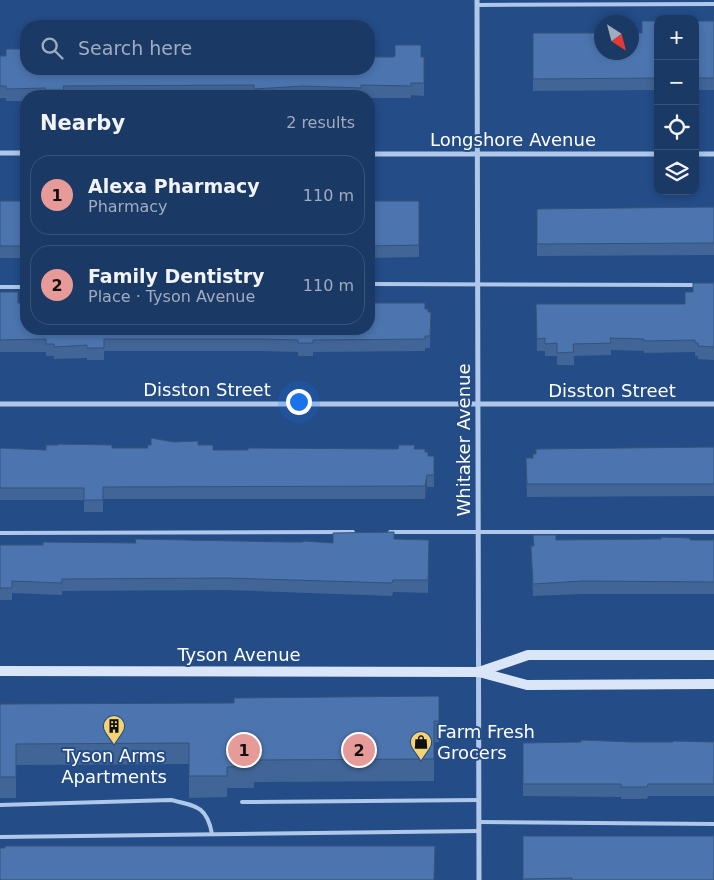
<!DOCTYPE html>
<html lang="en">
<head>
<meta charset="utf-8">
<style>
  :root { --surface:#1b3965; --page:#24406b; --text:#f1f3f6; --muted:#a0acbf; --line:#395379; --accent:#e69b98 }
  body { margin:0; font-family:"DejaVu Sans",sans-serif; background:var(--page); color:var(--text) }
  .controls { position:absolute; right:15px; top:15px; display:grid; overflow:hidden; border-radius:10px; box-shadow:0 2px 8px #0003 }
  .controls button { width:45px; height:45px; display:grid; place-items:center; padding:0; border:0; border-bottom:1px solid var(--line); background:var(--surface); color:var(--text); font:25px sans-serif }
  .compass { position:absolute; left:594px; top:15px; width:45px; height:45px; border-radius:50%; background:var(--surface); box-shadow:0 2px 8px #0003; rotate:144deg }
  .you { position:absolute; left:298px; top:401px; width:18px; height:18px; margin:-12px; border:4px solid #fff; border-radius:50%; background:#1a73e8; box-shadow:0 0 0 8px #1a73e833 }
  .badge { display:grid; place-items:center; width:32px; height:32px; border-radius:50%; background:var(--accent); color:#111; font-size:16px; font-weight:700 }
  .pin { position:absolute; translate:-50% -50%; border:2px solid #fff; box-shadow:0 1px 5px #0006 }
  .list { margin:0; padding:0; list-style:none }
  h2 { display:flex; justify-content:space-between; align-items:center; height:65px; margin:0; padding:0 20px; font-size:21px }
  h2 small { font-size:16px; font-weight:400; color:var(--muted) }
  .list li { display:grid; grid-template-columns:32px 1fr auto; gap:15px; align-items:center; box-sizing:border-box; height:80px; margin:0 10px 10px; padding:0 10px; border:1px solid var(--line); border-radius:20px }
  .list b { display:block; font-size:19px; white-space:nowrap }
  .list p { margin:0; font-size:16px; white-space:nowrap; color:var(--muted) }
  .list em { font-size:16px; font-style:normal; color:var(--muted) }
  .icon { flex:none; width:28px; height:28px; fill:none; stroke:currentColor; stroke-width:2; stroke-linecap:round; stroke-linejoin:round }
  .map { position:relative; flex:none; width:714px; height:880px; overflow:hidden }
  .search { position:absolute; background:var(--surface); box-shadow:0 2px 8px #0003; left:20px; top:20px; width:355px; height:55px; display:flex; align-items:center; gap:12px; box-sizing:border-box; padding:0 18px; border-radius:20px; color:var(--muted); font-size:19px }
  .panel { position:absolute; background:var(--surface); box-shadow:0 2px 8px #0003; left:20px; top:90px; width:355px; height:245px; border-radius:20px }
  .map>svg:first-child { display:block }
</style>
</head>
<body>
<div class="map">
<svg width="714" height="880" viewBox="0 0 714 880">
  <rect width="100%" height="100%" fill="#244c87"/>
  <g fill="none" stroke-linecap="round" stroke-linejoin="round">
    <g stroke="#afc7e9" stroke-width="4">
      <polyline points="477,5 714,4"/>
      <polyline points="369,284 697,285"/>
      <polyline points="0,287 26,287"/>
      <polyline points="390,532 714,532"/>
      <polyline points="0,533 353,532"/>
      <polyline points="242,802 479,800"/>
      <path d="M0,805L171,800C196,806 207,806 212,834"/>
      <polyline points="479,822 714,824"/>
      <polyline points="0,837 479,831"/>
    </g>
    <g stroke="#afc7e9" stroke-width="5">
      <polyline points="477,0 479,880"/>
      <polyline points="0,153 26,153"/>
      <polyline points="369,154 658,154"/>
      <polyline points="695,154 714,154"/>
      <polyline points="0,404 714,404"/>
    </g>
    <g stroke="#dae5f8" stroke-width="10">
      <polyline points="0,671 479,672 527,685 714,684"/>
      <polyline points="479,672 528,655 714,655"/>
    </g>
  </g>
  <g fill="#416596">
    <polygon points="658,21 658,90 533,91 533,33 642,33"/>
    <rect x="695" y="21" width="19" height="69"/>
    <polygon points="0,56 26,69 424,57 424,96 411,95 411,98 369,98 369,96 26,96 26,101 6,101 6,98 0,98"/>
    <rect x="0" y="201" width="26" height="57"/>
    <polygon points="369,201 419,201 419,257 369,258"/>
    <polygon points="714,207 714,255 537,256 537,209"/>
    <polygon points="693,283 714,283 714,360 698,359 698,356 695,356 695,352 644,353 644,351 611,350 611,355 574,356 574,365 557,365 557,356 545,356 545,351 537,351 536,304 685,304 693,292"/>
    <polygon points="0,292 18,303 425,309 428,312 431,312 430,348 425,348 425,351 313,352 313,356 298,356 298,352 261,351 104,351 104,360 87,360 87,358 54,359 54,356 46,356 46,352 0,352"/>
    <polygon points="198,445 213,450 414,449 425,452 428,456 434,456 434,487 427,487 425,499 103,499 103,512 84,512 84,500 0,500 0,448 46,450 112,448 148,448"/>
    <polygon points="714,447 714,496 527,497 526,458"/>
    <polygon points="394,539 429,540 428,593 396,592 393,592 392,596 226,590 62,591 62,595 12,593 12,600 0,600 0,545 333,543"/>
    <polygon points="556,540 714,540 714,594 582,594 533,596 531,546"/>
    <polygon points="439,696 439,742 434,742 434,781 254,782 254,788 227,788 227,797 189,798 189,764 16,765 16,798 0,798 0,704 234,703"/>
    <polygon points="632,742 714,742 714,796 648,796 647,799 621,799 621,797 523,796 523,743"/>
    <polygon points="523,836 714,880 523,880"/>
  </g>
  <polygon fill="#35527a" points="427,475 427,487 425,499 425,486"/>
  <g fill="#4c75af" stroke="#35527a">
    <polygon points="642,21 658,21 658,78 533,79 533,33 602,33 602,52 632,52 632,33 642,33"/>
    <rect x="695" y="21" width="19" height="57"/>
    <polygon points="395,45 421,45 421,57 424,57 424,83 411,83 411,86 361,85 361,88 303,86 254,89 254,85 63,86 64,90 45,90 45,88 6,89 6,86 0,86 0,56 6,56 6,49 26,49 26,69 369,69 369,57 393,57 395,56"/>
    <rect x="0" y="201" width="26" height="45"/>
    <polygon points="369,201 419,201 419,245 369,246"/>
    <polygon points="714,207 714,243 537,244 537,209"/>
    <polygon points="693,283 714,283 714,347 698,346 698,343 695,343 695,340 644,341 644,339 610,338 611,343 573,344 574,352 557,353 557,343 545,344 545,338 537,339 536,304 685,304 685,292 693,292"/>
    <polygon points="0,292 18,292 18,303 26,303 26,329 369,329 369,303 425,303 425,309 428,309 428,312 431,312 430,336 425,336 425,339 313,340 313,343 298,343 298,340 261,339 104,339 104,348 87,348 87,345 54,347 54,344 46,344 46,339 0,340"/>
    <polygon points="151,438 174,442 198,441 198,445 213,445 213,450 248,450 248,448 398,449 399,445 415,445 414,449 425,449 425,452 428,452 428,456 434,456 434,475 427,475 425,486 103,487 103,500 84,500 84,488 0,488 0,448 46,450 46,445 58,445 58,444 112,445 112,448 148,448 147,445 151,445"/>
    <polygon points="714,447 714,484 527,484 526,458 533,458 533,454 536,454 536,449"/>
    <polygon points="394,532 394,539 429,540 428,580 393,580 392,583 226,578 62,579 62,583 12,581 12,588 0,588 0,545 43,545 43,542 136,543 135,539 288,542 303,542 304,541 333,543 333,533"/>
    <polygon points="533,535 556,535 556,540 661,539 661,537 690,538 690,540 714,540 714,582 582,581 533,584 531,546 534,546"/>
    <polygon points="439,696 439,721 434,721 434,759 254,760 254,766 227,767 227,776 189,776 189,743 16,744 16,777 0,777 0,704 234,703 234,698"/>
    <polygon points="581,740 632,742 673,742 673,741 714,742 714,784 648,784 647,787 621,787 621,784 523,784 523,743 581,742"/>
    <polygon points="523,836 714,836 714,880 572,880 572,878 523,879"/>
    <polygon points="5,846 435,846 434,880 0,880 0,848 5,848"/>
  </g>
  <defs>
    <g id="building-pin" transform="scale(1.125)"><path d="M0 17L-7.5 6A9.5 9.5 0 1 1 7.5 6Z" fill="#f4d372" stroke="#244c87"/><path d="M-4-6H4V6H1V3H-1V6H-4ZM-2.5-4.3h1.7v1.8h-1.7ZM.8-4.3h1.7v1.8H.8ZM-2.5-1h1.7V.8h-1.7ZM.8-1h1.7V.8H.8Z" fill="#111"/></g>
    <g id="shop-pin" transform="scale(1.125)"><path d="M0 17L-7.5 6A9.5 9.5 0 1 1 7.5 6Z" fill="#f4d372" stroke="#244c87"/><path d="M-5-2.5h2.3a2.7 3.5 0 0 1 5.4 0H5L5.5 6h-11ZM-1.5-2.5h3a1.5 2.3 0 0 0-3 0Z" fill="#111"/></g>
  </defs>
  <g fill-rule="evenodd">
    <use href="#building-pin" x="114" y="726"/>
    <use href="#shop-pin" x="421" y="742"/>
  </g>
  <g text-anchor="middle" stroke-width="4" stroke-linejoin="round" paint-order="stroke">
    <g font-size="18" fill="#fff" stroke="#244c87">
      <text x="513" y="146">Longshore Avenue</text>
      <text x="207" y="396">Disston Street</text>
      <text x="612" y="397">Disston Street</text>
      <text transform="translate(464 440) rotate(-90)" y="6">Whitaker Avenue</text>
      <text x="239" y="661">Tyson Avenue</text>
    </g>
    <g font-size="18" fill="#fff" stroke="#244c87" text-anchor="start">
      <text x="437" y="738">Farm Fresh<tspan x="437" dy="21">Grocers</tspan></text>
      <text x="114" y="762" text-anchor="middle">Tyson Arms<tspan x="114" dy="21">Apartments</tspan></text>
    </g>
  </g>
</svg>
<div class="controls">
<button>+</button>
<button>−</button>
<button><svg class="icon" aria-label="locate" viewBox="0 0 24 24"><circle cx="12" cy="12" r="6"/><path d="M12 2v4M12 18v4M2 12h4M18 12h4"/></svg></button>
<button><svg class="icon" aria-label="layers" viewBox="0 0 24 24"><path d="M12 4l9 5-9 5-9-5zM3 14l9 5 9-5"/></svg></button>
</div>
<svg class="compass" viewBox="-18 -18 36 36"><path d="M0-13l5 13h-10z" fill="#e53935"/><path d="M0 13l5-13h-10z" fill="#a0acbf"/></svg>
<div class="you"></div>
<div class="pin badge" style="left:244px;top:750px">1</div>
<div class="pin badge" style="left:359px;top:750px">2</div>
<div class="search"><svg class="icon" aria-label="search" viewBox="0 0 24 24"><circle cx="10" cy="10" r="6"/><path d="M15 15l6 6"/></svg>Search here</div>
<section class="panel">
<h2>Nearby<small>2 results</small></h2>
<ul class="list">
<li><span class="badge">1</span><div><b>Alexa Pharmacy</b><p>Pharmacy</p></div><em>110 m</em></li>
<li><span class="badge">2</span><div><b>Family Dentistry</b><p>Place · Tyson Avenue</p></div><em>110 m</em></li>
</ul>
</section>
</div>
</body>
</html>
